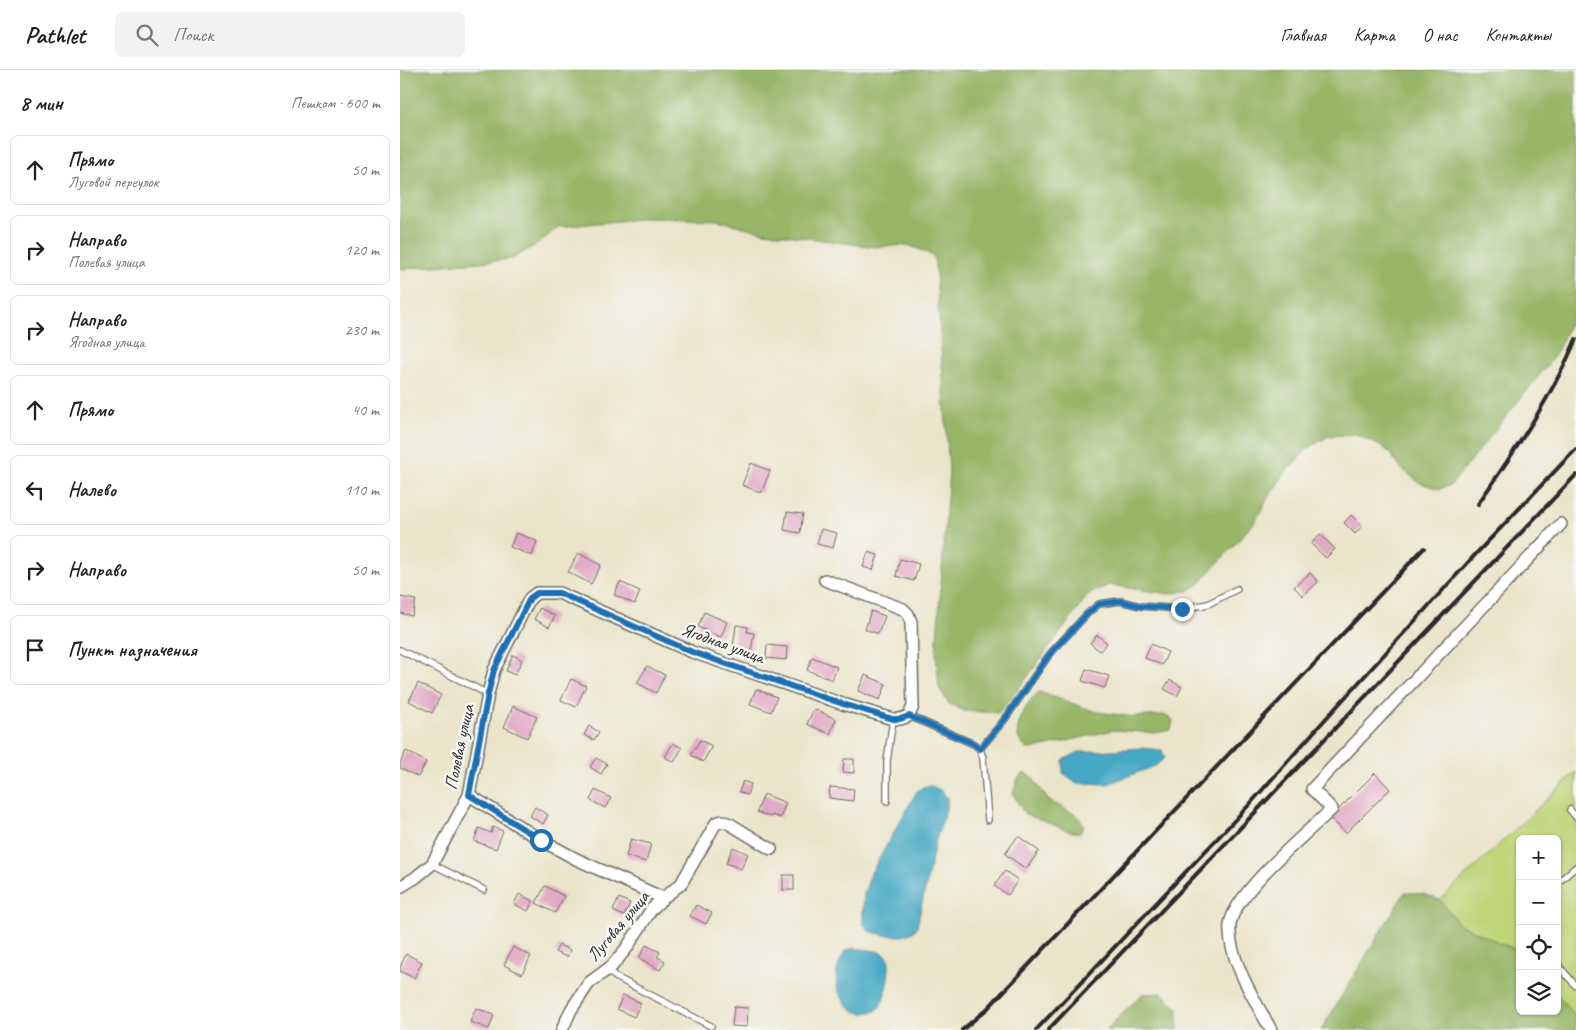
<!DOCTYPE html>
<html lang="ru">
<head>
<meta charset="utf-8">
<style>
  :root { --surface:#fff; --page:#f2f2f2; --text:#222; --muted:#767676; --line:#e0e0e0 }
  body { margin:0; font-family:Caveat,sans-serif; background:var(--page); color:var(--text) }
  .controls { position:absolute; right:15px; bottom:15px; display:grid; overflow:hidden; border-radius:8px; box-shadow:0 1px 4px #0004 }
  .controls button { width:45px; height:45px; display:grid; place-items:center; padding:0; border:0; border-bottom:1px solid var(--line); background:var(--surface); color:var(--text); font:25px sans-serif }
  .stop { position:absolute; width:15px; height:15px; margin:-11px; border:4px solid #1f6fb2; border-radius:50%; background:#fff }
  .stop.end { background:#1f6fb2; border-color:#fff; box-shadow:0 1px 5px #0008 }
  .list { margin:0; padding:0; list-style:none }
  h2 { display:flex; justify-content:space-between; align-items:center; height:65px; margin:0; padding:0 20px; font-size:21px }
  h2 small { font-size:16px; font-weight:400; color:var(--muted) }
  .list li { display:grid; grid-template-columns:32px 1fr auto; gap:15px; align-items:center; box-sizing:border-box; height:70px; margin:0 10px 10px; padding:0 10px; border:1px solid var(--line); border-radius:8px }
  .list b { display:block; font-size:19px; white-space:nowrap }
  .list p { margin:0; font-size:16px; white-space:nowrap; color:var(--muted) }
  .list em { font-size:16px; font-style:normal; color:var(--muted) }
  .icon { flex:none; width:28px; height:28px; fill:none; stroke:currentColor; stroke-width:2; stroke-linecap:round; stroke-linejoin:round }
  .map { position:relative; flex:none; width:1176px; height:960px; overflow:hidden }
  header { display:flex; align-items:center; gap:30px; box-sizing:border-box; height:70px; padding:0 25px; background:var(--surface); border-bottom:1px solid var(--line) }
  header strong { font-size:24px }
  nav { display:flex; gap:28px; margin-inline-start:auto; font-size:18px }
  .search { width:350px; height:45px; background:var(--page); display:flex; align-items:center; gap:12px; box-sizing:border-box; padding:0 18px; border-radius:8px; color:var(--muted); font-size:19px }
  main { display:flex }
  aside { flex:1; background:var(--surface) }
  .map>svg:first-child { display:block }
</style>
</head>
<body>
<header>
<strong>Pathlet</strong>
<div class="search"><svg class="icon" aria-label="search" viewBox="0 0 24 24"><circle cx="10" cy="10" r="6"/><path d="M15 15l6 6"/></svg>Поиск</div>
<nav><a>Главная</a><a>Карта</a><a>О нас</a><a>Контакты</a></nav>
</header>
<main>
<aside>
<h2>8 мин<small>Пешком · 600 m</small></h2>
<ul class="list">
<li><svg class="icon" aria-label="ahead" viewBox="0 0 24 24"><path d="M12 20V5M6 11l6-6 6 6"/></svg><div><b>Прямо</b><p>Луговой переулок</p></div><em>50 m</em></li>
<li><svg class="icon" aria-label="right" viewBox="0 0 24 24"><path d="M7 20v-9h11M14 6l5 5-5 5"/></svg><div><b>Направо</b><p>Полевая улица</p></div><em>120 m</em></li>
<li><svg class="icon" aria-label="right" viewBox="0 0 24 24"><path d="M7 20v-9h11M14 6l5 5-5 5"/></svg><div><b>Направо</b><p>Ягодная улица</p></div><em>230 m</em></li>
<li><svg class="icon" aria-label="ahead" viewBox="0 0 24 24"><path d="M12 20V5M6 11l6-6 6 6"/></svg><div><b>Прямо</b></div><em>40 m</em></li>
<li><svg class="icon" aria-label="left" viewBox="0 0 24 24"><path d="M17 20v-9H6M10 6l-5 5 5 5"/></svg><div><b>Налево</b></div><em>110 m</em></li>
<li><svg class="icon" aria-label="right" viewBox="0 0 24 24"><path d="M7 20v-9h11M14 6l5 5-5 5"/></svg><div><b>Направо</b></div><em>50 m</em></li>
<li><svg class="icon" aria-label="arrive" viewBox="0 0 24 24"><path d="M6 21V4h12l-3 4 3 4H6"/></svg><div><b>Пункт назначения</b></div></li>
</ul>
</aside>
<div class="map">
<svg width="1176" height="960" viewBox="0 0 1176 960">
  <rect width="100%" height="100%" fill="#f6f6f2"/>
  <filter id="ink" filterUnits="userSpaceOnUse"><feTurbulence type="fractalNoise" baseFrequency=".02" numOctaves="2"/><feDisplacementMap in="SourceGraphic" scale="10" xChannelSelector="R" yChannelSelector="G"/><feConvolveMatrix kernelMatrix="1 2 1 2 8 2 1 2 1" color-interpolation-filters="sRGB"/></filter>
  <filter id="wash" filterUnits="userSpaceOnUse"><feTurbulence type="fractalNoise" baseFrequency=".0096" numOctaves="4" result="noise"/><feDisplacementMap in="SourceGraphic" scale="20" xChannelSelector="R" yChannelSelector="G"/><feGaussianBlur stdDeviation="1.12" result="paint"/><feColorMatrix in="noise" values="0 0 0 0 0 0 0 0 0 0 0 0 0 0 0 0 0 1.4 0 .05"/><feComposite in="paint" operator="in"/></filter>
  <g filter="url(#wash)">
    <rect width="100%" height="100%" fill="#eae5ca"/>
    <polygon fill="#bfd477" stroke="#758051" points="1176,702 1176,948 1157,924 1157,769 1120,769 1120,882 1059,854 1040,830"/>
    <g fill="#97b668" stroke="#61704a">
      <polygon points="0,0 1176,0 1175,241 1156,284 1051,415 1039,419 1020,413 1001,398 986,379 956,364 929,366 907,379 887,400 868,428 854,453 800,513 790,520 769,524 709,515 689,524 611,629 598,643 565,641 549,634 539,618 536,583 549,401 536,202 534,187 528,183 508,175 475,177 363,162 317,150 248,148 158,157 139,173 112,189 0,199"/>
      <path d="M639,622L697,642L735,647L764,645L773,650L771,660L755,663L713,660L639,678L627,679C624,676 621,673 619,669C613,656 628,630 639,622Z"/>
      <polygon points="625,703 632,707 648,730 678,746 684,756 680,763 669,761 625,744 613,724 618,708"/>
      <polygon points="1005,822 1023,824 1040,830 1059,854 1120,882 1120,941 1157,941 1157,924 1176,948 1176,960 921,960"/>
      <polygon points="762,923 778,939 778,960 706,960 742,924"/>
    </g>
    <g fill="#44a8c4" stroke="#386a78">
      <polygon points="741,678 762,680 765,688 755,696 708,714 677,713 663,703 663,690 679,682"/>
      <polygon points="532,716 542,721 547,728 547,736 535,773 517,857 513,862 503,866 484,865 469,861 463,853 463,838 464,824 471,803 517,721 523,717"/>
      <path d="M454,878C463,880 480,879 487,886C493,893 485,934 477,940C475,942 472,942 470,942C455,947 446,935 440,924C432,911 438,893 445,881Z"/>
    </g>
    <g id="blocks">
      <g fill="#e2aac5">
        <polygon points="351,393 370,401 361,423 342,415"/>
        <polygon points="387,442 403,444 400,463 384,460"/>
        <polygon points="951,445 962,456 955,464 944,453"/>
        <polygon points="421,459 437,463 433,478 417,474"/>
        <polygon points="116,463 137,471 132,486 110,477"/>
        <polygon points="920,464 935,479 926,488 911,474"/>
        <polygon points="468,482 478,485 473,500 463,497"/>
        <polygon points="178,483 201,495 191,514 168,502"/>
        <polygon points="500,489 519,494 514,511 496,506"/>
        <polygon points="910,503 918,512 903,526 894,517"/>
        <polygon points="220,512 240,521 235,534 214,525"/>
        <polygon points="0,527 16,530 12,546 0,543"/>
        <polygon points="140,538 155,546 149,557 134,549"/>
        <polygon points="471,541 485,546 478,564 465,559"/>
        <polygon points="304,542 327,552 321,567 298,557"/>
        <polygon points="336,555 348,557 347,562 354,563 351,581 333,578"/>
        <polygon points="697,565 707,573 700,581 690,573"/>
        <polygon points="751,574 768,582 762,595 745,588"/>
        <polygon points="367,575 387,577 386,590 366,588"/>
        <polygon points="113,585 122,590 115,605 106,601"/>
        <polygon points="412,587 437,597 432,610 407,600"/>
        <polygon points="247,596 265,605 256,623 237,613"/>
        <polygon points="686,599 709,606 705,618 682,611"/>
        <polygon points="465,605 486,614 480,630 458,621"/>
        <polygon points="171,609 186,616 176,637 161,630"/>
        <polygon points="770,610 782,617 777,626 764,619"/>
        <polygon points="18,613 41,625 32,643 9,631"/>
        <polygon points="356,619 377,627 371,642 350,634"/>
        <polygon points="113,636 137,647 127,668 104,657"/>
        <polygon points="414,639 436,649 430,664 407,654"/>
        <polygon points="189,656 199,662 194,670 184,665"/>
        <polygon points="300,670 312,676 303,692 291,685"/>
        <polygon points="273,673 282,678 274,692 265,687"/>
        <polygon points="6,681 26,692 18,707 0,698 0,693"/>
        <polygon points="196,688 207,694 201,704 190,697"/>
        <polygon points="444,689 454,689 454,703 443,702"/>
        <polygon points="975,703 990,719 946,763 930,748"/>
        <polygon points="343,711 351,714 347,725 339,722"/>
        <polygon points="430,717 454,719 453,731 429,728"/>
        <polygon points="195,720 211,728 205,738 190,730"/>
        <polygon points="364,724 386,733 380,748 372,745 370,747 357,742"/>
        <polygon points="135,737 148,745 143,754 130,746"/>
        <polygon points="93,757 103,761 96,779 74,771 79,758 91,763"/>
        <polygon points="618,766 639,781 626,799 605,784"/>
        <polygon points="231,769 251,774 246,792 226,786"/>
        <polygon points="333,777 348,784 341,799 326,793"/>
        <polygon points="605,801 618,810 608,825 594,816"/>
        <rect x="383" y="805" width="11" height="15"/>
        <polygon points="145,816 164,826 155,843 136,833"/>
        <polygon points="119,824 133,831 128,841 114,834"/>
        <polygon points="219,828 230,833 224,846 213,841"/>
        <polygon points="296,835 312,843 306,854 290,846"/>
        <polygon points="159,875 170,880 167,887 155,882"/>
        <polygon points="246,875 260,882 257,887 265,891 260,900 239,888"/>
        <polygon points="113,877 131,886 122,904 104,895"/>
        <polygon points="6,884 22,892 14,908 0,901 0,897"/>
        <polygon points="223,925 241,933 234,947 217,939"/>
        <polygon points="334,937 348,938 347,957 332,956"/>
        <polygon points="76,938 94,945 89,959 70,952"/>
      </g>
    </g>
  </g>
  <g filter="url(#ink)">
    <use href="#blocks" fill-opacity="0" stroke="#6e6c63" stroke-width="1"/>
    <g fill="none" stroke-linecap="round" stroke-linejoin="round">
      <g stroke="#6e6c63" stroke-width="8">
        <g id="service">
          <polyline points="0,580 88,624"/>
          <polyline points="509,646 574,674 580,679 583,688 588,750"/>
          <polyline points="580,679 605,649 649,585 688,543 699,534 720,531 740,536 782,539 808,534 837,519"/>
          <polyline points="487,731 487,691 493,649"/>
          <polyline points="1170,740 1176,747"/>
          <polyline points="32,794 84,820"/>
          <polyline points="1157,813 1176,797"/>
          <polyline points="1157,894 1176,916"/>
          <polyline points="207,900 214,906 229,914 311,956"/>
        </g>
      </g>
      <g stroke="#6e6c63" stroke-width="14">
        <g id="minor">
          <polyline points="69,725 141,770 176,789 263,828"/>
          <polyline points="0,817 15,808 32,794 69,725 88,624 94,600 130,528 137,523 159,523 292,582 443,634 493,649 500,649 509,646 513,636 511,552 508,544 503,539 425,510"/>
          <polyline points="162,960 171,940 189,913 212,896 226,879 251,840 263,828 281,814 316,753 322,751 330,754 371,779"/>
          <path d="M871,960C856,932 827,887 830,855C832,825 909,761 932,739L912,719L1161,454"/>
        </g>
      </g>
      <use href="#service" stroke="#fff" stroke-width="5.5"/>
      <use href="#minor" stroke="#fff" stroke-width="11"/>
      <g stroke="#2b2b2b" stroke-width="4">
        <path d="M1078,434C1114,382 1152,327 1176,269"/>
        <polyline points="562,960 587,939 1024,478"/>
        <polyline points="636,960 849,735 920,655 1073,487 1176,379"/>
        <polyline points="648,960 1176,405"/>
      </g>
    </g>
  </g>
  <g fill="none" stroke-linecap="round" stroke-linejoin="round" filter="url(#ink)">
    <polyline stroke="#1f6fb2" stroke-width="6" points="141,770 69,725 88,624 94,600 130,528 137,523 159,523 292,582 443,634 493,649 500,649 509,646 574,674 580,679 605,649 649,585 688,543 699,534 720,531 740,536 782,539"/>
  </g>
  <g text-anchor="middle" stroke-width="5" stroke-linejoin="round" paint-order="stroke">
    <g font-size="18" fill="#2b2b2b" stroke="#f6f6f2">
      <text transform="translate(323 573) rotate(20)" y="6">Ягодная улица</text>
      <text transform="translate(59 677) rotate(-78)" y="6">Полевая улица</text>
      <text transform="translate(218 856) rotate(-50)" y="6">Луговая улица</text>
    </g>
  </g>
</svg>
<div class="controls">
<button>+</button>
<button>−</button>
<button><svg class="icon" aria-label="locate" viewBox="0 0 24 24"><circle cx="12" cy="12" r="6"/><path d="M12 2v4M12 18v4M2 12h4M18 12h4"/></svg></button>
<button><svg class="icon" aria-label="layers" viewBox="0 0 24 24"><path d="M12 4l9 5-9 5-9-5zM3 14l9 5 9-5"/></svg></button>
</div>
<div class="stop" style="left:141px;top:770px"></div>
<div class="stop end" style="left:782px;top:539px"></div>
</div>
</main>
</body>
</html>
